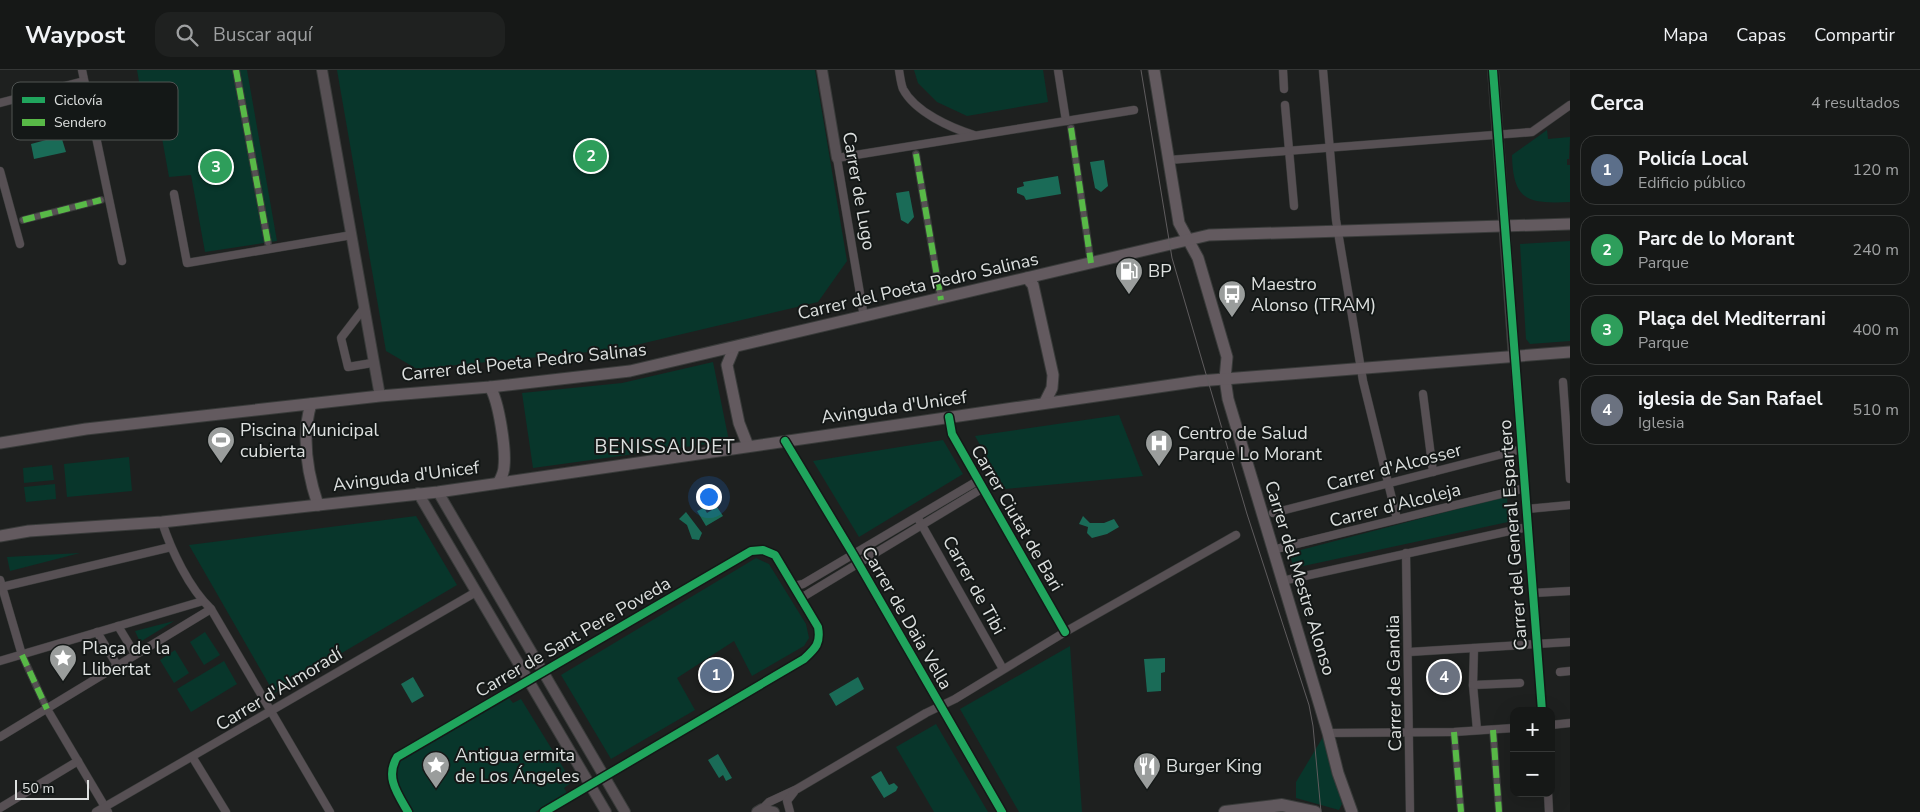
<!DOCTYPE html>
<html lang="es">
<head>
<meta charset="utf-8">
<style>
  :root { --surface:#161817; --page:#1f2120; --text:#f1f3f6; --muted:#9ea0a1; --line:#353736; --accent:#9a9d9c }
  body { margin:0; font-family:"Nunito Sans",sans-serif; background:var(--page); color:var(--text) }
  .controls { position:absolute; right:15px; bottom:15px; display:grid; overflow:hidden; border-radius:10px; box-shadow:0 5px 20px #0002 }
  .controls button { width:45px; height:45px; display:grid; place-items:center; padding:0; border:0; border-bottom:1px solid var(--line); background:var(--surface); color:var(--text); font:25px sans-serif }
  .scale { position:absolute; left:15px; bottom:12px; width:74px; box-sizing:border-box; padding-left:5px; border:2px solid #dde0df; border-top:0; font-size:14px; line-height:18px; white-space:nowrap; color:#dde0df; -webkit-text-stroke:4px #141817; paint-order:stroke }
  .you { position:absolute; left:708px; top:426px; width:18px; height:18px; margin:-12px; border:4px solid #fff; border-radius:50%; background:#1a73e8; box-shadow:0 0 0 8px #1a73e833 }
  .badge { display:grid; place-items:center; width:32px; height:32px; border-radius:50%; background:var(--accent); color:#fff; font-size:16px; font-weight:700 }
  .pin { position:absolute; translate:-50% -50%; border:2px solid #fff; box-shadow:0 1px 5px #0006 }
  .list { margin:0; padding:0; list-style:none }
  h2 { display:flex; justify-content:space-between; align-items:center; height:65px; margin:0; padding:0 20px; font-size:21px }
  h2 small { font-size:16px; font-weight:400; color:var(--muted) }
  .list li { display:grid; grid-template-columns:32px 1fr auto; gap:15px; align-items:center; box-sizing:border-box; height:70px; margin:0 10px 10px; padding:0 10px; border:1px solid var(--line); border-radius:15px }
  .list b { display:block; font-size:19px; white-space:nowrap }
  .list p { margin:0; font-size:16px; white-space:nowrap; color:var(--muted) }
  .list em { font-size:16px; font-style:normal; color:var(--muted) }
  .icon { flex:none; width:28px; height:28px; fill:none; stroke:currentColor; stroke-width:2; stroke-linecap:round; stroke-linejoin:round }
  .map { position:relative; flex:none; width:1570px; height:742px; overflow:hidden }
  header { display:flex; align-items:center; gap:30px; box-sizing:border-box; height:70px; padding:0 25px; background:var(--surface); border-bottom:1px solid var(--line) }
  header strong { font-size:24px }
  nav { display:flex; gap:28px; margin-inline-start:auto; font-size:18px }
  .search { width:350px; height:45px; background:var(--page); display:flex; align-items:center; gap:12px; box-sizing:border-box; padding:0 18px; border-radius:15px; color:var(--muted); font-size:19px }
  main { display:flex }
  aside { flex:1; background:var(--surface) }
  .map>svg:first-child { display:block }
</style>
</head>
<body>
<header>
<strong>Waypost</strong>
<div class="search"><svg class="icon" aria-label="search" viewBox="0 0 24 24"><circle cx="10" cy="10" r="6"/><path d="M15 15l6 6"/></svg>Buscar aquí</div>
<nav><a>Mapa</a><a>Capas</a><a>Compartir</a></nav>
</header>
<main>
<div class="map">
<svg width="1570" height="742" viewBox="0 0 1570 742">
  <rect width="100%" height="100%" fill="#1e201f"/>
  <g fill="#08362b">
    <polygon points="137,0 247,0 277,171 205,182 191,105 169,107 162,68 149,70"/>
    <polygon points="337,0 815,0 847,191 818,232 619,279 417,299 386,281"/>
    <polygon points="914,0 1043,0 1048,32 967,46 937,32 918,13"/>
    <path d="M1547,60L1548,69L1570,67L1569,89H1567V95H1570V132C1528,134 1513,131 1512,85Z"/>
    <polygon points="1570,171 1570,271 1530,274 1526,269 1520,174"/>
    <polygon points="713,292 729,371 533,398 522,323 622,313"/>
    <polygon points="1119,345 1143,406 1005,419 975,366"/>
    <polygon points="943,370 963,404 859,467 813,391"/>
    <polygon points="129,387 132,421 67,427 64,394"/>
    <polygon points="52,395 54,410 24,413 23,398"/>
    <polygon points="55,414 56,429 26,432 24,417"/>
    <polygon points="1507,426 1508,452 1294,498 1289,483"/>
    <polygon points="416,446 457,515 274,623 189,475"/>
    <polygon points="80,483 10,501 7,487"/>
    <polygon points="756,488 769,494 806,554 809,568 804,576 752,606 734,571 677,608 695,640 611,689 561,605"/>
    <polygon points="174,551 140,572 135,561"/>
    <polygon points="205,562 220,585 204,595 190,572"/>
    <polygon points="1070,576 1082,742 1019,742 960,639"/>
    <polygon points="175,580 189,603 174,613 160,590"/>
    <polygon points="224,591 237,614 191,642 177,619"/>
    <path d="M509,628L513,633L521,629L572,712L564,718L567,723L535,742H412C402,725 387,709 401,691Z"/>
    <polygon points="936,654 988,742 934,742 896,677"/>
    <polygon points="1323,667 1342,734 1339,740 1296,728 1296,712"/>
  </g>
  <g fill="#1a6b57">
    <polygon points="61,66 66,82 34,89 31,74"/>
    <polygon points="1104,90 1108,116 1101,122 1095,118 1090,92"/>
    <polygon points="1058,106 1061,124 1026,130 1024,126 1017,123 1017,118 1024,116 1023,112"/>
    <polygon points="909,121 914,147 908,154 901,150 896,123"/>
    <polygon points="717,437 723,446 706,456 697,441 704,438 707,443"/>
    <polygon points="686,442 702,463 699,470 692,469 687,455 679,449"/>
    <polygon points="1083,446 1090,453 1104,453 1114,449 1119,457 1107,464 1092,468 1087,463 1088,457 1079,454"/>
    <polygon points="1165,588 1165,602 1161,603 1161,621 1147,622 1144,589"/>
    <polygon points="413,607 424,626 412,633 401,614"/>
    <polygon points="858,607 864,619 836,636 829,624"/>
    <polygon points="718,684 732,708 726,711 723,705 719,708 708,690"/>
    <polygon points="881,701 889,715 894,713 898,717 896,721 884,728 871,707"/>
  </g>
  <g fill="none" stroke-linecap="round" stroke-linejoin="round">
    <g stroke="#393b3a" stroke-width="8">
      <g id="pedestrian">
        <polyline points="236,0 268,173"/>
        <polyline points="1071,58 1091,193"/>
        <polyline points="916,84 941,230"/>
        <polyline points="23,150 101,130"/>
        <polyline points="22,585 47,639"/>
        <polyline points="1493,660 1499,742"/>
        <polyline points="1454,662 1461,742"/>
      </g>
    </g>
    <g stroke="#393b3a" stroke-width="9">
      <g id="minor">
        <polyline points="82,0 122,191"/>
        <path d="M899,0C900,6 901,14 903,19C915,42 951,58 974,65"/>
        <polyline points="1058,0 1066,51"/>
        <polyline points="1283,0 1284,19"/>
        <polyline points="1323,0 1336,150 1363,311 1397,449"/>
        <polyline points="0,33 84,11"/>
        <polyline points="1285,35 1294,136"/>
        <polyline points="1169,90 1532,62 1570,35"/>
        <polyline points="0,101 20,174"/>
        <polyline points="174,124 187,193 352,165"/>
        <polyline points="364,238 341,268 348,297 372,293"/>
        <polyline points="864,247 837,88 1134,40"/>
        <polyline points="1514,288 1542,641"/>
        <polyline points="1563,312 1570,409"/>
        <polyline points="1423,324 1433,402"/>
        <polyline points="949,347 952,364 1065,562"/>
        <polyline points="785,371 853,484 1002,742"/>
        <polyline points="1527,439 1570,435"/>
        <polyline points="1273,443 1522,379"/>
        <polyline points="919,450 1003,599"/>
        <path d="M162,452C171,480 189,518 211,539L330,742"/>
        <polyline points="1272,480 1525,418"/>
        <polyline points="1406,483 1410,742"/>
        <polyline points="0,510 22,585"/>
        <polyline points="1282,511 1528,457"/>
        <polyline points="794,516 803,514 979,410"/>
        <polyline points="2,517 171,477"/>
        <polyline points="1533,523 1570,521"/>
        <polyline points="801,528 983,418"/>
        <polyline points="118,556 135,584"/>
        <polyline points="97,562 117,595"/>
        <polyline points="1474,578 1473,615 1477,660"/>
        <polyline points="1409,582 1570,572"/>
        <polyline points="0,591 203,531"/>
        <polyline points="1560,602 1570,601"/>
        <polyline points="1473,615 1520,613"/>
        <polyline points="47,639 108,742"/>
        <polyline points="1551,655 1570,653"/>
        <polyline points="1328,663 1454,662 1514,658"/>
        <polyline points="0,667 211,539"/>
        <polyline points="193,688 226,742"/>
        <polyline points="1548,723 1549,742"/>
        <polyline points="0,738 78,691"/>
        <polyline points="762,739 769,732 797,719 926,643 955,629 1065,562 1236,465"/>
        <polyline points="96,742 476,522"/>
        <path d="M408,742C397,723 385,707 397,687L751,481L763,480L775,485L818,557C821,573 816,578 804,589L544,742"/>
        <polyline points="790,742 787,731 794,722"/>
      </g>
    </g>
    <g stroke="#393b3a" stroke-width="12">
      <g id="tertiary">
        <polyline points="322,0 380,326"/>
        <polyline points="822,0 837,88"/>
        <polyline points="1493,0 1514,288"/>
        <polyline points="438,422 625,742"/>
        <polyline points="418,423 606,742"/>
        <polyline points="757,742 762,739 774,742"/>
      </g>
    </g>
    <g stroke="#393b3a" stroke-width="13">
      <g id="secondary">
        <polyline points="1154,0 1179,153 1198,188 1227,287 1225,309 1228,329 1328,663 1338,703 1352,742"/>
        <polyline points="1027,208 1033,215 1053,305 1052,318 1045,332"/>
        <polyline points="734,278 727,295 739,353 748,376"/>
        <path d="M490,317C499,332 506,379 504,397C504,402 501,408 499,412"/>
        <path d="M311,334C301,367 307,402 318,435"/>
        <polyline points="0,373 86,359 380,326 490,317 630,301 1209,165 1570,154"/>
        <polyline points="0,466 29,461 162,452 438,422 1199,311 1570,282"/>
      </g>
    </g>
    <g stroke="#393b3a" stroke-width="14">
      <polyline id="primary" points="1225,742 1282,735 1315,742"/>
    </g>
    <use href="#pedestrian" stroke="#575054" stroke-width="5.5"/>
    <use href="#minor" stroke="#575054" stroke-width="8"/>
    <use href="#tertiary" stroke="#575054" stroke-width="10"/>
    <use href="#secondary" stroke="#635a5f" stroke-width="11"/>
    <use href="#primary" stroke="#60585d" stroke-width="12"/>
    <polyline stroke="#5f5c5e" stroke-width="1" points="1141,0 1172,188 1247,444 1309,635 1313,656 1321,742"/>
    <g stroke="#58b947" stroke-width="6" stroke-dasharray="12 6" stroke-linecap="butt">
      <polyline points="236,0 268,173"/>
      <polyline points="1071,58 1091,193"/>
      <polyline points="916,84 941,230"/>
      <polyline points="23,150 101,130"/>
      <polyline points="22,585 47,639"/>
      <polyline points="1493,660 1499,742"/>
      <polyline points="1454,662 1461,742"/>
    </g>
    <g stroke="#141817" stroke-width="11">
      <g id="cycleway">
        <polyline points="1493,0 1542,641"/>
        <polyline points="949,347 952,364 1065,562"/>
        <polyline points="785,371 853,484 1002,742"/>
        <path d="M408,742C397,723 385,707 397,687L751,481L763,480L775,485L818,557C821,573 816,578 804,589L544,742"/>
      </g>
    </g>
    <use href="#cycleway" stroke="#20a55d" stroke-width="8"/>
  </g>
  <defs>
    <g id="fuel-pin" transform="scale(1.4375)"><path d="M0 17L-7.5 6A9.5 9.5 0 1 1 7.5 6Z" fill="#9a9d9c" stroke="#141817"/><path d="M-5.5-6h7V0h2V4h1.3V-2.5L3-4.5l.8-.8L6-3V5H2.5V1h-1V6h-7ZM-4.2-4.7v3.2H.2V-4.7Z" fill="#fff"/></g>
    <g id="bus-pin" transform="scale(1.4375)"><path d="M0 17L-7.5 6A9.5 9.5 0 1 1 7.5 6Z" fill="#9a9d9c" stroke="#141817"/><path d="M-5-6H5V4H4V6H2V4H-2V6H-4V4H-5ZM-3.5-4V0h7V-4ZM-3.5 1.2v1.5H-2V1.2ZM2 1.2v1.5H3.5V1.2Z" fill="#fff"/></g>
    <g id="stadium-pin" transform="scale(1.4375)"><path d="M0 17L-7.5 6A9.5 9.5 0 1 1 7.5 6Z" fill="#9a9d9c" stroke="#141817"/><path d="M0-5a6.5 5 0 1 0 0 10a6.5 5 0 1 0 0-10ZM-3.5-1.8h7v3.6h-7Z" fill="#fff"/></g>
    <g id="hospital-pin" transform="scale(1.4375)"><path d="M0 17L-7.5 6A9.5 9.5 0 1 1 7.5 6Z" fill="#9a9d9c" stroke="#141817"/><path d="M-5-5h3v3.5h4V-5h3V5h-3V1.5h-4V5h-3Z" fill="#fff"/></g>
    <g id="sight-pin" transform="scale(1.4375)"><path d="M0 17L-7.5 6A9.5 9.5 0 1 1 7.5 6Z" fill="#9a9d9c" stroke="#141817"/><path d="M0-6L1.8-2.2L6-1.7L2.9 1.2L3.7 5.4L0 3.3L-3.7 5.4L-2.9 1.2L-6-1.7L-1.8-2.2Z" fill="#fff"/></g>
    <g id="restaurant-pin" transform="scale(1.4375)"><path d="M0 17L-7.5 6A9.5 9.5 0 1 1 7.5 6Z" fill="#9a9d9c" stroke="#141817"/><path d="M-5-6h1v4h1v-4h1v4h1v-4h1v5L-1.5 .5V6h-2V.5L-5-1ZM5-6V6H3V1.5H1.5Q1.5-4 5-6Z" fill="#fff"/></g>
  </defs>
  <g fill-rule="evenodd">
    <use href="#fuel-pin" x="1129" y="201"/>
    <use href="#bus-pin" x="1232" y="224"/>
    <use href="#stadium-pin" x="221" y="370"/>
    <use href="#hospital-pin" x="1159" y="373"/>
    <use href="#sight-pin" x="63" y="588"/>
    <use href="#sight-pin" x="436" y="695"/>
    <use href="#restaurant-pin" x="1147" y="696"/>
  </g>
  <g text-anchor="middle" stroke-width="4" stroke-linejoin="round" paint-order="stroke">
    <g font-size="18" fill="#dde0df" stroke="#141817">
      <text transform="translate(859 121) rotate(80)" y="6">Carrer de Lugo</text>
      <text transform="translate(918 216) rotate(-13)" y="6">Carrer del Poeta Pedro Salinas</text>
      <text transform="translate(524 292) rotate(-6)" y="6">Carrer del Poeta Pedro Salinas</text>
      <text transform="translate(894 337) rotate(-8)" y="6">Avinguda d'Unicef</text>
      <text transform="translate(1394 397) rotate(-15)" y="6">Carrer d'Alcosser</text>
      <text transform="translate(406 406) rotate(-7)" y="6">Avinguda d'Unicef</text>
      <text transform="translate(1395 435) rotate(-14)" y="6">Carrer d'Alcoleja</text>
      <text transform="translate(1017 448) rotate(60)" y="6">Carrer Ciutat de Bari</text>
      <text transform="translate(1513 465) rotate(-94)" y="6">Carrer del General Espartero</text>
      <text transform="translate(1300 508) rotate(73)" y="6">Carrer del Mestre Alonso</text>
      <text transform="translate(974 515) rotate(61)" y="6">Carrer de Tibi</text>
      <text transform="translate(907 548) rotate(60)" y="6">Carrer de Daia Vella</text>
      <text transform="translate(573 567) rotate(-30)" y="6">Carrer de Sant Pere Poveda</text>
      <text transform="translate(1394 613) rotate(-91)" y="6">Carrer de Gandia</text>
      <text transform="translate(279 619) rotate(-31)" y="6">Carrer d'Almoradí</text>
    </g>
    <g font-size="18" fill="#dde0df" stroke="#141817" text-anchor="start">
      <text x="1148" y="207">BP</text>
      <text x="1251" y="220">Maestro<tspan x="1251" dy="21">Alonso (TRAM)</tspan></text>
      <text x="240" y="366">Piscina Municipal<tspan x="240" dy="21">cubierta</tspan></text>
      <text x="1178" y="369">Centro de Salud<tspan x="1178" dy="21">Parque Lo Morant</tspan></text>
      <text x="82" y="584">Plaça de la<tspan x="82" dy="21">Llibertat</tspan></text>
      <text x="455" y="691">Antigua ermita<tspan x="455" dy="21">de Los Ángeles</tspan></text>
      <text x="1166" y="702">Burger King</text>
    </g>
    <g font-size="19" letter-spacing="1" fill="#dde0df" stroke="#141817">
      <text x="665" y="383">BENISSAUDET</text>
    </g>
  </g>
  <rect x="12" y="12" width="166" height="58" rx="8" fill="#141817" stroke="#505453" stroke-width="1"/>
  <rect x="22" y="27" width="23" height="6" fill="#20a55d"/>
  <rect x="22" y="49" width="23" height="7" fill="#58b947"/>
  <g font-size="14" fill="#dde0df">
    <text x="54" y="35">Ciclovía</text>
    <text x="54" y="57">Sendero</text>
  </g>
</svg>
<div class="controls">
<button>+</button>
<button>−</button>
</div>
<div class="scale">50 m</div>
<div class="you"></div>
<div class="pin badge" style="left:716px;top:605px;background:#5c6f8a">1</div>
<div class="pin badge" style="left:591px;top:86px;background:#2e9e5b">2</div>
<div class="pin badge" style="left:216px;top:97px;background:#2e9e5b">3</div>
<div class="pin badge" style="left:1444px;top:607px;background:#6b7280">4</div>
</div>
<aside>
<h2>Cerca<small>4 resultados</small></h2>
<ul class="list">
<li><span class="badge" style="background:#5c6f8a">1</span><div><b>Policía Local</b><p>Edificio público</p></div><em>120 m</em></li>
<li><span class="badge" style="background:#2e9e5b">2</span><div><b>Parc de lo Morant</b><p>Parque</p></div><em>240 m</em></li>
<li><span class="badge" style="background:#2e9e5b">3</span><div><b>Plaça del Mediterrani</b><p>Parque</p></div><em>400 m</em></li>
<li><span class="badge" style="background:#6b7280">4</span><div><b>iglesia de San Rafael</b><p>Iglesia</p></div><em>510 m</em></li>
</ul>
</aside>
</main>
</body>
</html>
